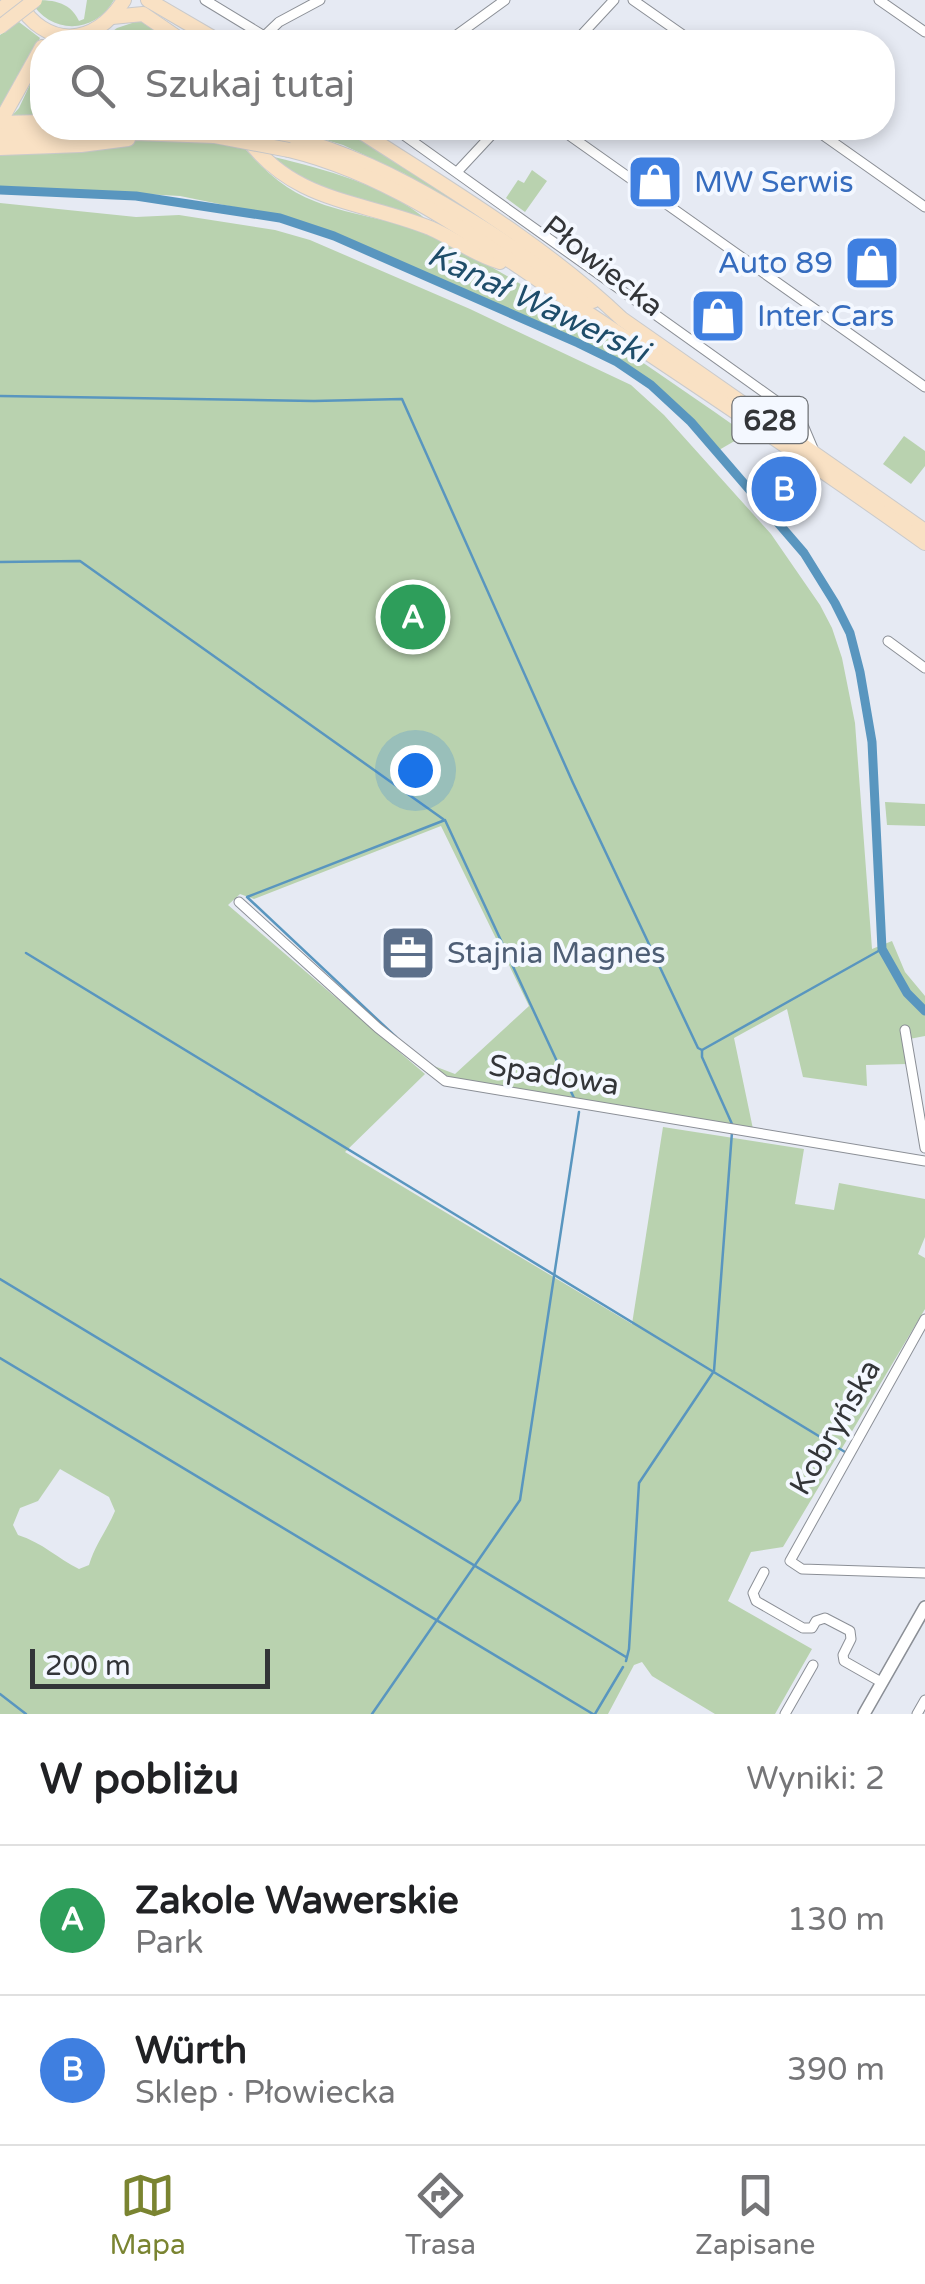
<!DOCTYPE html>
<html lang="pl">
<head>
<meta charset="utf-8">
<style>
  :root { --surface:#fff; --page:#f2f2f2; --text:#202124; --muted:#757577; --line:#e0e0e0; --accent:#7a8431 }
  body { margin:0; font-family:"Varela Round",sans-serif; background:var(--page); color:var(--text) }
  .scale { position:absolute; left:30px; bottom:25px; width:240px; box-sizing:border-box; padding-left:10px; border:5px solid #333538; border-top:0; font-size:28px; line-height:35px; white-space:nowrap; color:#333538; -webkit-text-stroke:8px #f4f8ff; paint-order:stroke }
  .you { position:absolute; left:415px; top:770px; width:35px; height:35px; margin:-25px; border:8px solid #fff; border-radius:50%; background:#1a73e8; box-shadow:0 0 0 15px #1a73e833 }
  .badge { display:grid; place-items:center; width:65px; height:65px; border-radius:50%; background:var(--accent); color:#fff; font-size:32px; font-weight:700 }
  .pin { position:absolute; translate:-50% -50%; border:5px solid #fff; box-shadow:0 2px 10px #0006 }
  .list { margin:0; padding:0; list-style:none }
  h2 { display:flex; justify-content:space-between; align-items:center; height:130px; margin:0; padding:0 40px; font-size:42px }
  h2 small { font-size:32px; font-weight:400; color:var(--muted) }
  .list li { display:grid; grid-template-columns:65px 1fr auto; gap:30px; align-items:center; box-sizing:border-box; height:150px; padding:0 40px; border-top:2px solid var(--line) }
  .list b { display:block; font-size:38px; white-space:nowrap }
  .list p { margin:0; font-size:32px; white-space:nowrap; color:var(--muted) }
  .list em { font-size:32px; font-style:normal; color:var(--muted) }
  .icon { flex:none; width:55px; height:55px; fill:none; stroke:currentColor; stroke-width:2; stroke-linecap:round; stroke-linejoin:round }
  .map { position:relative; flex:none; width:925px; height:1714px; overflow:hidden }
  .search { position:absolute; background:var(--surface); box-shadow:0 5px 15px #0003; left:30px; right:30px; top:30px; height:110px; display:flex; align-items:center; gap:25px; box-sizing:border-box; padding:0 35px; border-radius:40px; color:var(--muted); font-size:38px }
  .sheet { height:430px; background:var(--surface) }
  nav { display:flex; justify-content:space-around; align-items:center; box-sizing:border-box; height:140px; border-top:2px solid var(--line); background:var(--surface); font-size:28px; color:var(--muted) }
  nav a { display:grid; justify-items:center; gap:5px }
  nav .on { color:var(--accent) }
  .map>svg:first-child { display:block }
</style>
</head>
<body>
<div class="map">
<svg width="925" height="1714" viewBox="0 0 925 1714">
  <rect width="100%" height="100%" fill="#e6eaf3"/>
  <g fill="#b9d2af" fill-rule="evenodd">
    <path d="M30,0C51,0 69,0 79,21L84,19L87,0H114C94,35 50,35 30,0Z"/>
    <polygon points="19,22 40,38 0,107 0,35"/>
    <polygon points="135,22 143,22 176,42 98,42 117,28"/>
    <path d="M42,59V128H227C246,150 263,171 287,187C334,218 396,215 446,242C547,295 649,366 743,432L738,439L719,450L651,382L616,359L298,220L180,196L0,186V129L19,108Z"/>
    <polygon points="286,128 345,128 511,236 557,270 405,174 343,145"/>
    <path d="M274,157C323,169 387,185 428,221L304,182Z"/>
    <polygon points="532,170 547,181 525,212 506,198 518,180 524,183"/>
    <path d="M0,203L136,217L179,215L275,230L310,240L470,309L631,385L664,415L771,534L820,605L832,628L842,658L855,723L872,949L892,941L905,972L925,996V1036L904,1040L907,1064L866,1065L867,1086L803,1077L787,1009L734,1038L753,1129L447,1080L430,1070L434,1066L455,1074L529,1006L441,826L254,899L240,894L228,905L425,1074L345,1152L632,1324L663,1127L804,1149L795,1204L834,1210L839,1183L925,1199V1237L918,1254L925,1258V1309L783,1547L751,1552L728,1601L812,1649L775,1714H715L652,1676L642,1662L634,1665L608,1714H0ZM60,1469L109,1497L115,1511C107,1530 95,1545 89,1565L79,1569C57,1558 43,1543 18,1535L13,1525L20,1508L38,1501Z"/>
    <polygon points="904,436 925,451 925,466 911,484 883,464"/>
    <polygon points="885,802 925,804 925,826 887,825"/>
  </g>
  <g fill="none" stroke-linecap="round" stroke-linejoin="round">
    <g stroke="#5996bf" stroke-width="2.5">
      <polyline points="0,396 314,401 402,399 573,783 698,1048 702,1050"/>
      <polyline points="0,562 80,561 443,819"/>
      <polyline points="26,953 845,1452"/>
      <polyline points="396,1037 247,897 445,820 574,1098"/>
      <polyline points="732,1124 702,1057 702,1050 882,949"/>
      <polyline points="0,1279 626,1657"/>
      <polyline points="0,1358 593,1714"/>
      <polyline points="626,1661 629,1649 639,1483 714,1371 732,1132"/>
      <polyline points="0,1694 26,1714"/>
      <polyline points="372,1714 520,1500 579,1112"/>
      <polyline points="595,1714 623,1667"/>
    </g>
    <polyline stroke="#5996bf" stroke-width="9" points="0,190 136,196 280,218 334,236 578,343 617,362 651,385 691,422 804,553 835,603 850,633 860,672 872,742 882,949 907,993 925,1011"/>
    <g stroke="#8b8f96" stroke-width="11">
      <g id="street">
        <polyline points="205,0 274,42"/>
        <polyline points="633,0 693,42"/>
        <polyline points="879,0 925,32"/>
        <polyline points="258,42 279,22 320,0"/>
        <polyline points="447,42 505,0"/>
        <polyline points="575,42 614,0"/>
        <polyline points="394,128 800,418 814,451"/>
        <polyline points="559,128 925,387"/>
        <polyline points="813,128 925,207"/>
        <polyline points="457,172 498,128"/>
        <polyline points="888,641 925,668"/>
        <polyline points="239,902 378,1028 445,1081 925,1161"/>
        <polyline points="905,1030 925,1148"/>
        <polyline points="925,1319 790,1561 802,1569 925,1573"/>
        <polyline points="764,1572 753,1593 756,1601 803,1628 812,1628 816,1621 825,1618 850,1631 851,1639 843,1655 844,1661 881,1682"/>
        <polyline points="785,1714 813,1665"/>
        <polyline points="917,1714 925,1700"/>
      </g>
    </g>
    <g stroke="#8b8f96" stroke-width="14">
      <polyline id="secondary" points="864,1714 925,1607"/>
    </g>
    <g stroke="#cacacb" stroke-width="16">
      <g id="primary">
        <path d="M17,0C45,50 95,47 124,0"/>
        <polyline points="148,0 220,42"/>
        <polyline points="0,10 13,0"/>
        <polyline points="112,17 143,14 184,42"/>
        <polyline points="0,122 42,47"/>
        <polyline points="0,123 42,122"/>
        <path d="M249,128C380,150 484,229 593,301"/>
        <path d="M355,128C447,188 542,243 622,319L925,531"/>
        <polyline points="0,136 134,133 215,136"/>
        <path d="M246,137C294,203 360,200 430,228C453,238 475,255 500,262"/>
        <polyline points="0,148 81,145 128,139"/>
        <path d="M289,150C396,176 484,244 574,304C692,382 810,461 925,543"/>
      </g>
    </g>
    <use href="#street" stroke="#fff" stroke-width="9"/>
    <use href="#secondary" stroke="#fff" stroke-width="11"/>
    <use href="#primary" stroke="#f9e1c4" stroke-width="14"/>
    <g stroke="#cacacb" stroke-width="16" stroke-linecap="butt">
      <g id="primary-bridge">
        <polyline points="0,27 35,0"/>
        <polyline points="215,136 289,150"/>
      </g>
    </g>
    <use href="#primary-bridge" stroke="#f9e1c4" stroke-width="14"/>
  </g>
  <defs>
    <g id="shop-square" transform="scale(2.875)"><rect x="-9" y="-9" width="18" height="18" rx="4" fill="#3f7fe0" stroke="#f4f8ff"/><path d="M-5-2.5h2.3a2.7 3.5 0 0 1 5.4 0H5L5.5 6h-11ZM-1.5-2.5h3a1.5 2.3 0 0 0-3 0Z" fill="#fff"/></g>
    <g id="office-square" transform="scale(2.875)"><rect x="-9" y="-9" width="18" height="18" rx="4" fill="#5c6f8a" stroke="#f4f8ff"/><path d="M-6-3h4V-5.5h4V-3h4V5H-6ZM-1-4.5V-3h2v-1.5ZM-6 0V1H6V0Z" fill="#fff"/></g>
  </defs>
  <g fill-rule="evenodd">
    <use href="#shop-square" x="655" y="182"/>
    <use href="#shop-square" x="872" y="263"/>
    <use href="#shop-square" x="718" y="316"/>
    <use href="#office-square" x="408" y="953"/>
  </g>
  <g text-anchor="middle" stroke-width="8" stroke-linejoin="round" paint-order="stroke">
    <rect fill="#f4f8ff" stroke="#6d7074" stroke-width="2.5" x="732.5" y="397" width="75" height="46" rx="8"/>
    <g font-size="28" font-weight="bold" fill="#333538">
      <text x="770" y="430">628</text>
    </g>
    <g font-size="30" fill="#366cbe" stroke="#f4f8ff" text-anchor="start">
      <text x="694" y="192">MW Serwis</text>
      <text x="833" y="273" text-anchor="end">Auto 89</text>
      <text x="757" y="326">Inter Cars</text>
    </g>
    <g font-size="30" fill="#333538" stroke="#f4f8ff">
      <text transform="translate(603 266) rotate(38)" y="10">Płowiecka</text>
      <text transform="translate(554 1075) rotate(9)" y="10">Spadowa</text>
      <text transform="translate(835 1427) rotate(-60)" y="10">Kobryńska</text>
    </g>
    <g font-size="30" fill="#4e5e75" stroke="#f4f8ff" text-anchor="start">
      <text x="447" y="963">Stajnia Magnes</text>
    </g>
    <g font-size="32" font-style="italic" fill="#1e4d6a" stroke="#f4f8ff">
      <text transform="translate(538 303) rotate(25)" y="11">Kanał Wawerski</text>
    </g>
  </g>
</svg>
<div class="scale">200 m</div>
<div class="you"></div>
<div class="pin badge" style="left:413px;top:617px;background:#2e9e5b">A</div>
<div class="pin badge" style="left:784px;top:489px;background:#3f7fe0">B</div>
<div class="search"><svg class="icon" aria-label="search" viewBox="0 0 24 24"><circle cx="10" cy="10" r="6"/><path d="M15 15l6 6"/></svg>Szukaj tutaj</div>
</div>
<section class="sheet">
<h2>W pobliżu<small>Wyniki: 2</small></h2>
<ul class="list">
<li><span class="badge" style="background:#2e9e5b">A</span><div><b>Zakole Wawerskie</b><p>Park</p></div><em>130 m</em></li>
<li><span class="badge" style="background:#3f7fe0">B</span><div><b>Würth</b><p>Sklep · Płowiecka</p></div><em>390 m</em></li>
</ul>
</section>
<nav>
<a class="on"><svg class="icon" aria-label="map" viewBox="0 0 24 24"><path d="M3 6l6-2 6 2 6-2v14l-6 2-6-2-6 2zM9 4v14M15 6v14"/></svg>Mapa</a>
<a><svg class="icon" aria-label="directions" viewBox="0 0 24 24"><path d="M12 3l9 9-9 9-9-9zM9 14v-3h6M13 9l2 2-2 2"/></svg>Trasa</a>
<a><svg class="icon" aria-label="saved" viewBox="0 0 24 24"><path d="M7 4h10v16l-5-4-5 4z"/></svg>Zapisane</a>
</nav>
</body>
</html>
